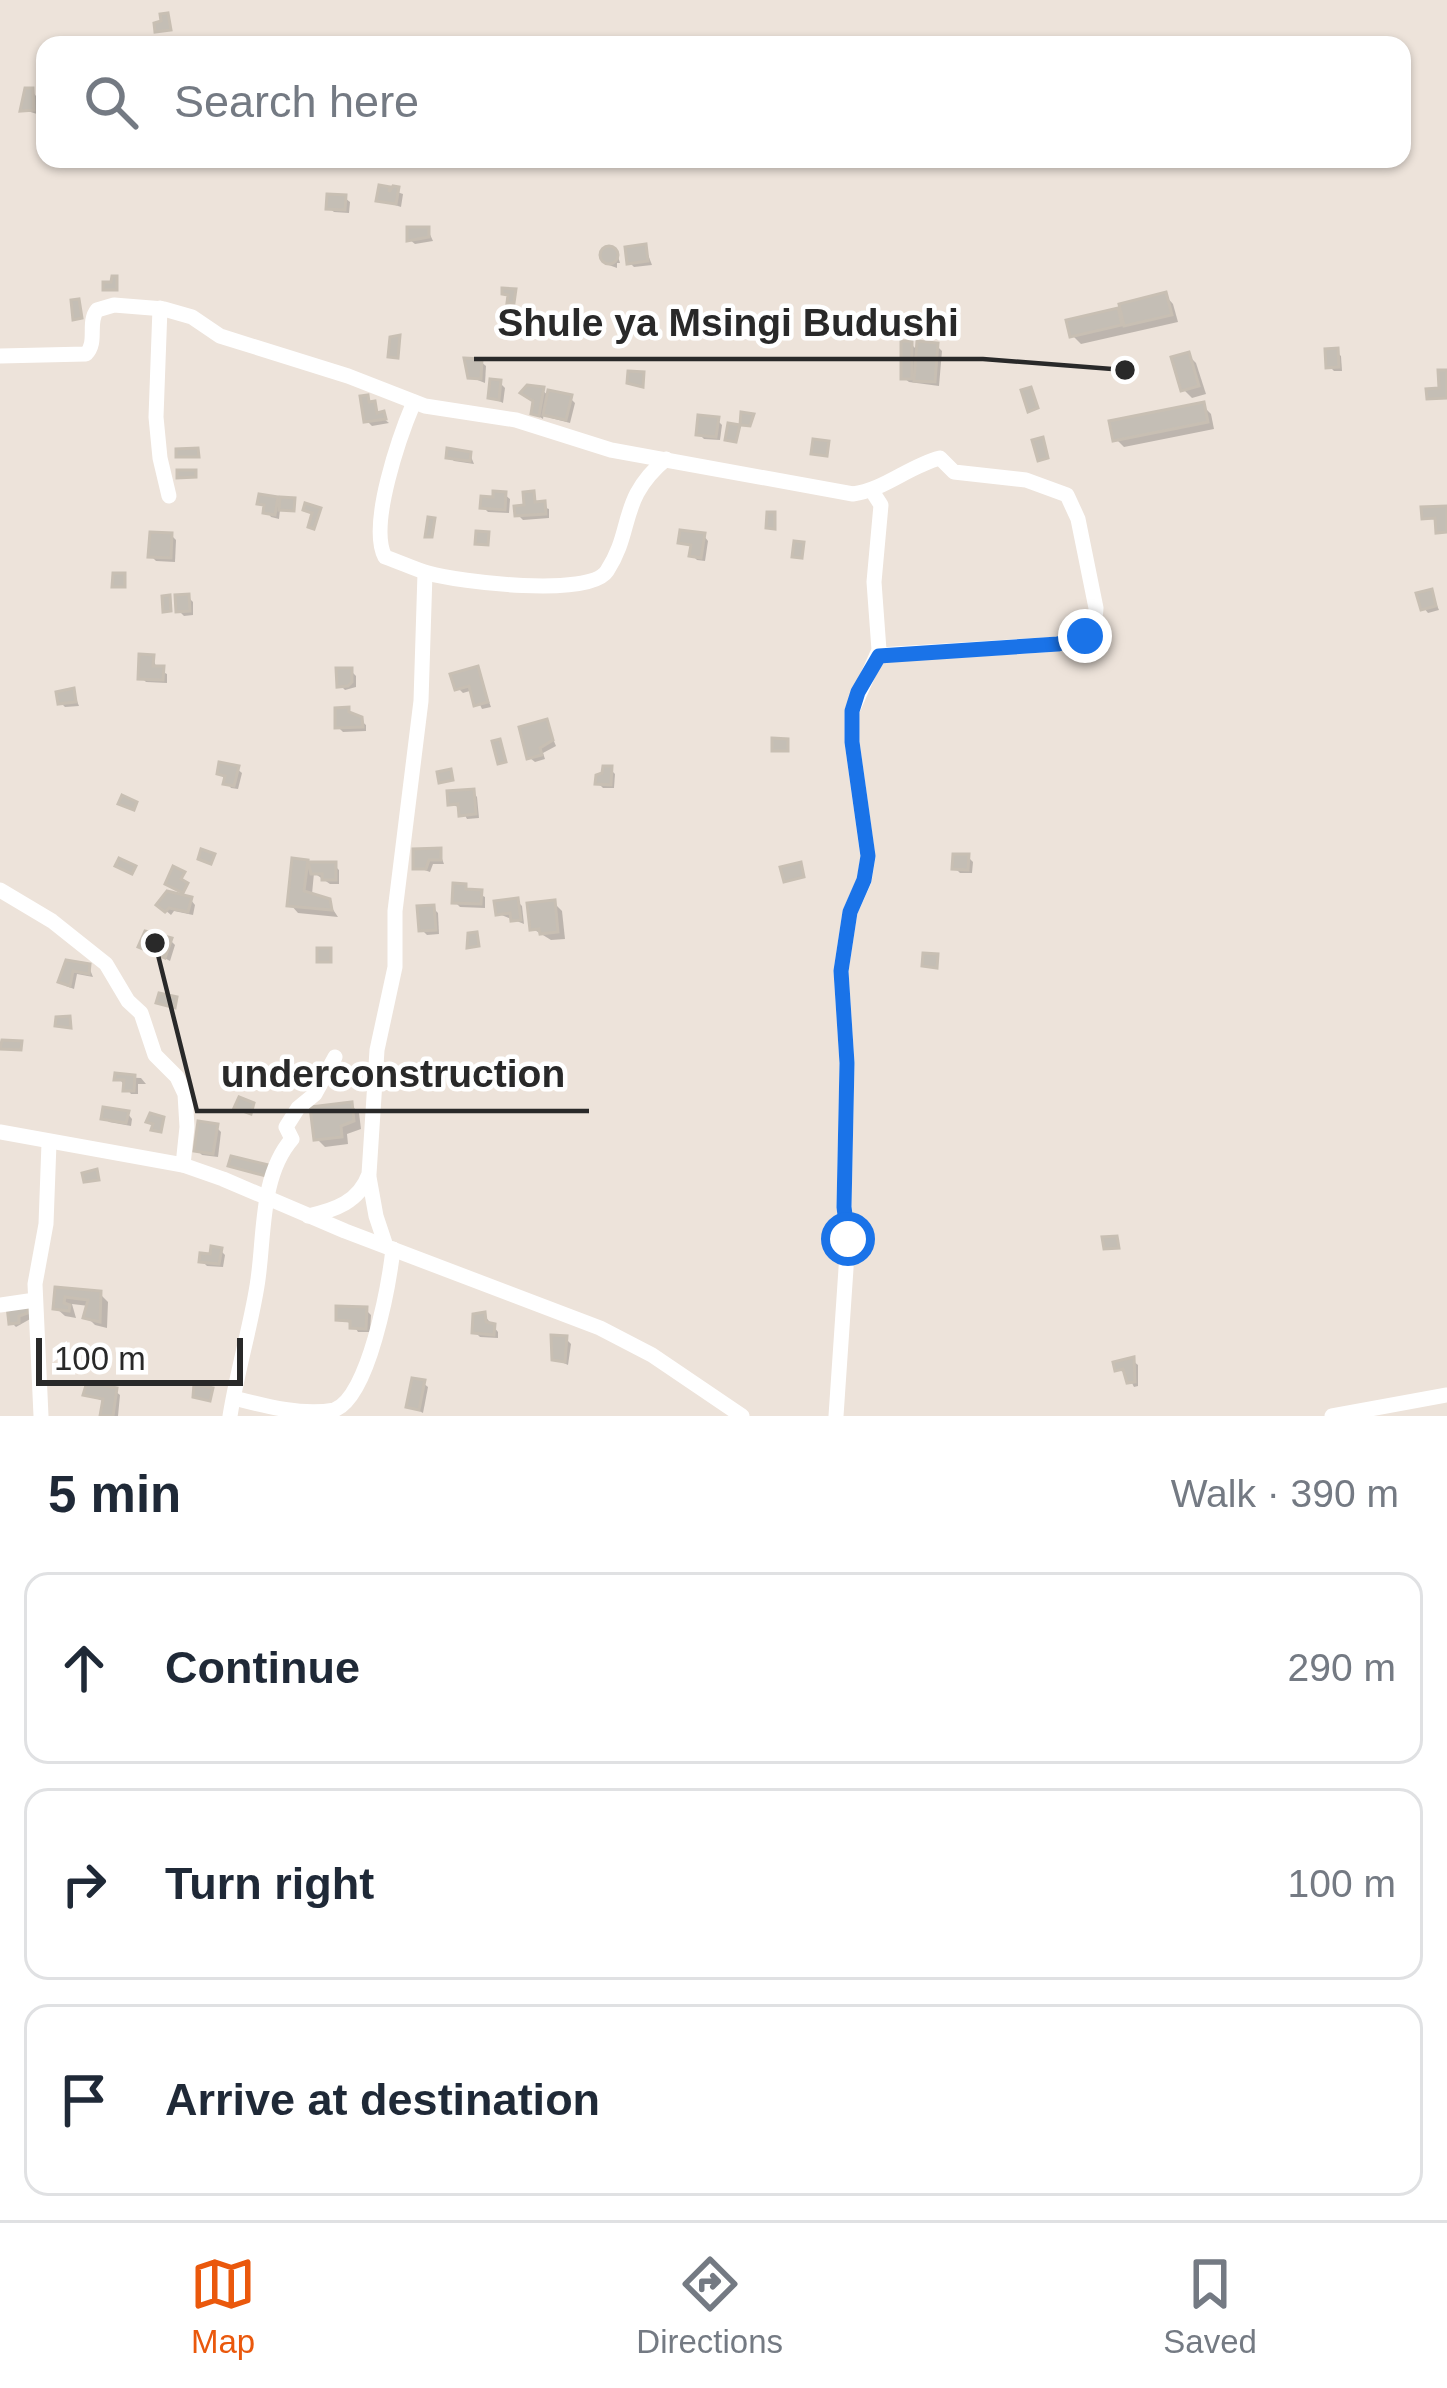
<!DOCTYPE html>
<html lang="en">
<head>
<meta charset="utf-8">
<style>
  :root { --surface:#fff; --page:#f2f2f3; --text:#1f2937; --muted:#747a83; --line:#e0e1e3; --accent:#ea580c }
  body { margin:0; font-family:Arial,sans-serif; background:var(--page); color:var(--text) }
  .scale { position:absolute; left:36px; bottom:30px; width:207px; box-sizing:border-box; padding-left:12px; border:6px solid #292929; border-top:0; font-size:33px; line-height:42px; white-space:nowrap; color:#292929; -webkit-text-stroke:9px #fff; paint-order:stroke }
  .stop { position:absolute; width:36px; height:36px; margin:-27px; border:9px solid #1a73e8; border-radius:50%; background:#fff }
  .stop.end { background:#1a73e8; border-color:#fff; box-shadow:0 3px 12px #0008 }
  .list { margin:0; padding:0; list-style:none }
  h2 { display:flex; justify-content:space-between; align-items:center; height:156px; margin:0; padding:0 48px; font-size:51px }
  h2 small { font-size:39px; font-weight:400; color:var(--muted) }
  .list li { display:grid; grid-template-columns:78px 1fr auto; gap:36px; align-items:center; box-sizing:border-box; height:192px; margin:0 24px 24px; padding:0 24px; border:3px solid var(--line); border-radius:24px }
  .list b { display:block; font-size:45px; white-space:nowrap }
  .list em { font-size:39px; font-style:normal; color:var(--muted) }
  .icon { flex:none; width:66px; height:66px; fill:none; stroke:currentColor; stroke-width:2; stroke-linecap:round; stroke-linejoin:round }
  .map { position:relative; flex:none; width:1447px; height:1416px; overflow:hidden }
  .search { position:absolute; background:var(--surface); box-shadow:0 3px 9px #0004; left:36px; right:36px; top:36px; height:132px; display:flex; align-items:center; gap:30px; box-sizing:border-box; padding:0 42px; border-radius:24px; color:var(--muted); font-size:45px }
  .sheet { height:804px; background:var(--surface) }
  nav { display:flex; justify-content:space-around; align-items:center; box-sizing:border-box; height:168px; border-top:3px solid var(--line); background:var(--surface); font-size:33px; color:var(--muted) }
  nav a { display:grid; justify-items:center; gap:6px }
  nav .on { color:var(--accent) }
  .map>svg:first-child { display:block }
</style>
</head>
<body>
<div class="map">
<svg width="1447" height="1416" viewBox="0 0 1447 1416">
  <rect width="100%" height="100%" fill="#ede3da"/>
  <g fill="#0003">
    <polygon points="32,91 36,96 37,114 24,110"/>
    <polygon points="388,189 403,194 401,207 380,200"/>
    <polygon points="345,198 350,202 349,213 334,212 329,208"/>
    <polygon points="428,230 433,241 415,244 410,240"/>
    <polygon points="645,247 652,265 634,267 630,263"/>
    <polygon points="604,248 617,253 620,263 617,263 617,268 606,264"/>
    <polygon points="1165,295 1173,304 1178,322 1081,344 1073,336 1070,322"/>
    <polygon points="911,344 919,352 937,346 942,351 939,386 909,382 904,378"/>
    <polygon points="1336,352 1341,356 1342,371 1334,371 1329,366"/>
    <polygon points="1188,355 1196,363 1206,394 1192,398 1184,390"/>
    <polygon points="481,362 486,366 485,383 470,377"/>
    <polygon points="500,383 505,388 503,403 491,397"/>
    <polygon points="542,390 550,397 570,398 575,403 570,423 551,418 544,412 543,419 534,413"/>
    <polygon points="367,398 379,415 389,423 372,426 367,421"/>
    <polygon points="1203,406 1211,414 1214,429 1124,447 1116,439"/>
    <polygon points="717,420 722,425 720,440 704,439 699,434"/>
    <polygon points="470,454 474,464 454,461 449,457"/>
    <polygon points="533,494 538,505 549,509 549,518 523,520 518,515 527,507"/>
    <polygon points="505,495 510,499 509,513 488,512 483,507"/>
    <polygon points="277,500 282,505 293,501 294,511 280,510 279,519 271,517 261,503"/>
    <polygon points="171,535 176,540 175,562 156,561 151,556"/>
    <polygon points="704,536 708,541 705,561 697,560 692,555 693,548 681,542"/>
    <polygon points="1431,592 1439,610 1428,613 1424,608"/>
    <polygon points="188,597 193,602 193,615 184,616 179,611"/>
    <polygon points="153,658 157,669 167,674 167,683 146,682 141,677"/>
    <polygon points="477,670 491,707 482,709 473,690 463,693 458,688"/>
    <polygon points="351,671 356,676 356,687 345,690 340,685"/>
    <polygon points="73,691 79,706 65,707 60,702"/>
    <polygon points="348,710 366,725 366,731 343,732 338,727"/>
    <polygon points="546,722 556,746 543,753 545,759 535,762 530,758"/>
    <polygon points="237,769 242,773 238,789 231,788 220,773"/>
    <polygon points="610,769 615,774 614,788 603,788 598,783"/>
    <polygon points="473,792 477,797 479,818 467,819 461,808 450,804"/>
    <polygon points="439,851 444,864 433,864 430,872 416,867"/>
    <polygon points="968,857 973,862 972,873 960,873 955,868"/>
    <polygon points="306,863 334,865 339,870 339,884 330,884 314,873 312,894 328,902 338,917 298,913 290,904"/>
    <polygon points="465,887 485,897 485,908 460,907 455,902"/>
    <polygon points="191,900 195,905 193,915 174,911 171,915 164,909"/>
    <polygon points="517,901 522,906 524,924 499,914"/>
    <polygon points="554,903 562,911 565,939 551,940 533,929"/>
    <polygon points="433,908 438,913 439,934 427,935 422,930"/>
    <polygon points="171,941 175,945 170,961 142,946"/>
    <polygon points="68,963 89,967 93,977 77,974 74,989 66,986 62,981"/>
    <polygon points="118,1077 141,1078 146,1084 138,1084 138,1094 131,1094"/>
    <polygon points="351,1105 359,1113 361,1129 347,1134 348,1144 325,1147 317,1139"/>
    <polygon points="128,1114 132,1119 131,1126 109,1122 105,1118"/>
    <polygon points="216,1127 221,1132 218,1157 202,1155 197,1150"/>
    <polygon points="220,1250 225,1255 223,1267 207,1266 202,1261"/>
    <polygon points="58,1290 100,1294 108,1302 107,1328 95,1325 87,1317 89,1306 72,1304 76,1318 65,1316 56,1308"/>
    <polygon points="26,1307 32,1318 16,1327 11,1322"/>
    <polygon points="366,1310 371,1315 370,1332 358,1332 353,1324 339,1319"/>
    <polygon points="484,1315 498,1332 498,1338 480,1337 475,1332"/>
    <polygon points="566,1339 571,1344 568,1365 555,1359"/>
    <polygon points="1133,1361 1138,1365 1138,1386 1134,1387 1127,1373 1118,1370"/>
    <polygon points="423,1383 428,1387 423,1413 410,1406"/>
    <polygon points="115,1391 120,1395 118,1416 103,1416 105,1402 87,1394"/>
  </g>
  <g fill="#c4beb5" stroke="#c8bfb3" stroke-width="3">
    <polygon points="168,13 171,30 155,32 154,23 161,21 160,14"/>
    <polygon points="25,88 33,88 34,110 20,111"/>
    <polygon points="379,185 390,187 389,192 393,186 399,187 396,204 376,201"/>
    <polygon points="327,194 346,195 345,210 326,209"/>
    <polygon points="407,227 429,227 429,237 407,241"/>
    <polygon points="646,244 648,261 627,264 625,247"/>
    <circle cx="609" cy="255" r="9"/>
    <polygon points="112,276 117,276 117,290 103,290 103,282 111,282"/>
    <polygon points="502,288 516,289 514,303 507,303 508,295 502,294"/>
    <polygon points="1166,292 1172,315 1124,326 1119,304"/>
    <polygon points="79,299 82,318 73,320 71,300"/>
    <polygon points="1118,308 1122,325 1070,337 1066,320"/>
    <polygon points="400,335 398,358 388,357 390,337"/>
    <rect x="901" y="341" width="11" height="38"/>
    <polygon points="917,341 938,343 935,382 914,381"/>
    <polygon points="1338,348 1339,367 1326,368 1325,349"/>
    <polygon points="1189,352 1199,386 1181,391 1171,357"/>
    <polygon points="464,358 482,359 481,379 468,378"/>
    <polygon points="1438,370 1447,370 1447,398 1427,399 1426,389 1439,388"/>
    <polygon points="628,371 644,372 643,387 627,383"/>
    <polygon points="490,379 501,380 499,400 488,398"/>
    <polygon points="527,385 544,387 539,416 531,414 533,401 520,393"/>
    <polygon points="1031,387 1038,408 1028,412 1021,390"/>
    <polygon points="548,390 572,395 566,420 543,415"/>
    <polygon points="368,395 369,402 375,401 377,413 384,411 386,419 364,422 360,396"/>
    <polygon points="1204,402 1208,422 1113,441 1109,421"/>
    <polygon points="741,412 754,414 750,426 740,425"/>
    <polygon points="698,415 719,417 716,437 696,435"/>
    <polygon points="728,423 740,425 736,442 725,440"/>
    <polygon points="1043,437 1048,458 1038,461 1032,440"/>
    <polygon points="813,439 829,441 827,456 811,454"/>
    <polygon points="198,448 199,457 176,457 176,449"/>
    <polygon points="447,448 471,452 470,461 446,458"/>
    <polygon points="177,470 196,470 196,477 177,478"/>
    <polygon points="493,491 506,492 505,510 480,508 481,496 493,497"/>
    <polygon points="534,491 535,502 545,501 546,514 515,516 514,506 524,505 523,492"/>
    <polygon points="259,494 278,497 275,515 263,513 264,505 257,504"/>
    <polygon points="280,497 295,498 294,511 279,510"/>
    <polygon points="305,503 321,508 314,529 308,527 312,513 303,510"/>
    <polygon points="1447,506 1447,532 1436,533 1435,518 1422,519 1421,507"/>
    <polygon points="767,512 775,512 775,529 766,528"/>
    <polygon points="428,517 435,518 432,537 425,537"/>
    <polygon points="680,530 705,533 701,558 689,556 691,545 678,543"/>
    <polygon points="476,531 489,532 488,545 475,544"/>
    <polygon points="150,532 172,533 171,558 148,557"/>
    <polygon points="794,541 804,542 802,558 792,557"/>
    <polygon points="113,573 125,573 125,587 112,587"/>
    <polygon points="1432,589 1436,606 1421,610 1416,593"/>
    <polygon points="189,594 190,611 176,612 175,595"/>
    <polygon points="170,595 171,611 163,612 162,596"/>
    <polygon points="139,654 154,655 153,666 164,666 163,680 138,679"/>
    <polygon points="478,666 488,702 474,706 469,686 455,690 450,674"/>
    <polygon points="336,668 352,668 352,682 348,686 337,687"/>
    <polygon points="74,688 76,702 58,704 56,692"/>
    <polygon points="349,707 349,712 362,717 363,727 335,728 335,708"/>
    <polygon points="547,719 553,740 540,748 542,755 527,759 519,727"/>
    <polygon points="772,738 788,739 788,751 772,751"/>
    <polygon points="500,739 506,762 498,764 492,741"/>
    <polygon points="219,762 239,766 234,786 223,784 225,776 217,774"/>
    <polygon points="603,766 612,766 611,785 595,784 596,775 602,773"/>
    <polygon points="451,769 453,780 439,783 437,772"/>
    <polygon points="474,789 476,814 459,816 458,804 448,805 447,791"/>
    <polygon points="122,795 137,802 134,810 118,804"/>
    <polygon points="441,848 441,860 429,860 426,869 413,869 413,849"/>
    <polygon points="201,849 215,854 211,864 198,859"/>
    <polygon points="953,854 969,854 968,870 952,869"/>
    <polygon points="119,858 136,866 132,874 115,866"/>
    <polygon points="292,858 308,860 304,891 330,899 332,910 287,906"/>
    <polygon points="308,862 336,862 336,880 322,880 322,874 311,874"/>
    <polygon points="801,862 804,877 784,882 780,867"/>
    <polygon points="173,866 185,872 181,879 188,883 183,893 165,884"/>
    <polygon points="453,883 466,884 466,889 482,890 481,904 452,903"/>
    <polygon points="167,891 192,897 188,912 169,908 165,912 156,905"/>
    <polygon points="518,898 521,920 511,921 510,913 496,915 494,901"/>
    <polygon points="555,900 558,932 540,934 539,929 530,930 527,903"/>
    <polygon points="434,905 436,930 419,931 417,906"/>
    <polygon points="145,931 172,938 165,958 138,947"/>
    <polygon points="477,932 479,946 467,948 468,933"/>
    <rect x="317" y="948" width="14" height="14"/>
    <polygon points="923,953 938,954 937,968 922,966"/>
    <polygon points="66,960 90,964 89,974 73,971 70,986 58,982"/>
    <polygon points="159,993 177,997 175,1008 156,1003"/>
    <polygon points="70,1016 71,1028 55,1026 56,1017"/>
    <polygon points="2,1040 22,1041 21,1050 0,1049"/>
    <polygon points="115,1073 135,1075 134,1091 123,1091 124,1080 114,1080"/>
    <polygon points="239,1097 254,1103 251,1114 234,1108"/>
    <polygon points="352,1102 354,1121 341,1126 342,1137 314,1140 310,1107"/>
    <polygon points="103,1107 129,1111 126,1123 101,1119"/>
    <polygon points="150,1113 164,1117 161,1132 151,1130 153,1124 146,1122"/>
    <polygon points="198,1121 218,1124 213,1154 194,1151"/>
    <polygon points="231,1156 269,1165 266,1176 228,1166"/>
    <polygon points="97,1169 99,1180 84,1182 82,1173"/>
    <polygon points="1117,1236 1119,1248 1104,1249 1102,1237"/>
    <polygon points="211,1246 222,1248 219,1264 199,1262 200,1253 210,1254"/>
    <polygon points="55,1287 101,1291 100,1322 83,1318 88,1300 65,1297 64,1303 70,1305 69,1311 53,1309"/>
    <polygon points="28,1304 28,1313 19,1316 19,1323 9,1324 7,1306"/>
    <polygon points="336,1306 367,1307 366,1329 350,1328 350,1321 336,1320"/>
    <polygon points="485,1312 486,1322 495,1324 494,1335 472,1333 473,1314"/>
    <polygon points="551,1335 567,1336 565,1362 552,1360"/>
    <polygon points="1134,1357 1135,1382 1127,1383 1123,1369 1115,1371 1113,1362"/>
    <polygon points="412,1378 425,1380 419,1410 406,1407"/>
    <polygon points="87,1382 117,1388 113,1416 100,1416 103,1399 83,1395"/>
    <polygon points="194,1384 213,1388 210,1401 193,1397"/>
  </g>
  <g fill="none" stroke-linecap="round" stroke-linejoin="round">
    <g stroke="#fff" stroke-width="15">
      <polyline points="160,308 156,417 160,458 169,496"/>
      <path d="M0,356L86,354C98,342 87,323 97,310L114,305L164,309L192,317L220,336L348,376L425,406L516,420L611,450L853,494C884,490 909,466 940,458L954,472L1026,480L1067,495L1078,519L1096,608C1095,634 1081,639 1059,644L879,655"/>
      <path d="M414,402C400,435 368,525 385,557C400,562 414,569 428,573C459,582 590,598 607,571C634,530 618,499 666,459"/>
      <polyline points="0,890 52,921 106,964 128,1001 141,1013 155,1055 177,1077 185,1094 187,1127 183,1165"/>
      <polyline points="0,1132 183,1165 223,1179 345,1231 600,1328 652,1355 742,1416"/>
      <polyline points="369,1177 376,1216 386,1246"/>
      <path d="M308,1216C335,1210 359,1202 369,1174L377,1050L395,967V911L421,701L425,573"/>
      <polyline points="0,1305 35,1300"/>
      <path d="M234,1398C265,1406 302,1416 334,1410C369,1398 389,1284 393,1249"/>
      <polyline points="41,1416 35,1284 46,1224 49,1143"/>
      <path d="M230,1416C237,1372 250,1329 257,1286C265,1239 259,1177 292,1139L286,1127L298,1108L315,1094L335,1057"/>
      <polyline points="836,1416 848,1239 844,1207 847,1063 841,971 850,912 864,881 868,857 852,742 852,711 879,650 874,582 881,505 872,491"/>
      <polyline points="1332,1416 1447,1395"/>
    </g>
  </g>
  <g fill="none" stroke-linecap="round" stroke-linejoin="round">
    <polyline stroke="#1a73e8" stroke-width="15" points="848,1239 844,1207 847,1063 841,971 850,912 864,880 868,856 852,742 852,711 858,692 879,656 1058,644 1085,636"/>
  </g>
  <path fill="none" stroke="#292929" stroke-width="4.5" d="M1125 370L983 359H474M155 943L197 1111H589"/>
  <g fill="#292929" stroke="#fff" stroke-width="4.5">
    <circle cx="1125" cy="370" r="12"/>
    <circle cx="155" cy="943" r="12"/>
  </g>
  <g font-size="39" text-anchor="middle" font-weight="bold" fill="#292929" stroke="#fff" stroke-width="9" stroke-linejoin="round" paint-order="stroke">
    <text x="728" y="336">Shule ya Msingi Budushi</text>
    <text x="393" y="1087">underconstruction</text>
  </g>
</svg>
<div class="scale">100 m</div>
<div class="stop" style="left:848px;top:1239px"></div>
<div class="stop end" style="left:1085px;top:636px"></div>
<div class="search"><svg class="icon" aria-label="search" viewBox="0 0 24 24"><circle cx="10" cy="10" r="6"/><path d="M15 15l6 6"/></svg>Search here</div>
</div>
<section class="sheet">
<h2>5 min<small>Walk · 390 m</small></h2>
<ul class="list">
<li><svg class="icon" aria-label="ahead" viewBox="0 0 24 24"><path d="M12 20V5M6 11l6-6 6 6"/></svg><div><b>Continue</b></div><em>290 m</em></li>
<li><svg class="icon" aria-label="right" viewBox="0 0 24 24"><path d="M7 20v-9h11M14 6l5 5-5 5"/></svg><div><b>Turn right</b></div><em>100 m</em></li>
<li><svg class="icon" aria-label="arrive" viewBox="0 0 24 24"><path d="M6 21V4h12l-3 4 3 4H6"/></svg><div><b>Arrive at destination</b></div></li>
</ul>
</section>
<nav>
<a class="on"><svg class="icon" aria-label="map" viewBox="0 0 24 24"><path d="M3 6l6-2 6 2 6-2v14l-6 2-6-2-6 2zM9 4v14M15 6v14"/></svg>Map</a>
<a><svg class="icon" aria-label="directions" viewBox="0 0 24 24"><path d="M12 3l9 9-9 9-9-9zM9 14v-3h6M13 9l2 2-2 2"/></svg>Directions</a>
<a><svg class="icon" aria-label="saved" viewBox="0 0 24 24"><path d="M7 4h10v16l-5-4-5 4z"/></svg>Saved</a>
</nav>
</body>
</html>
